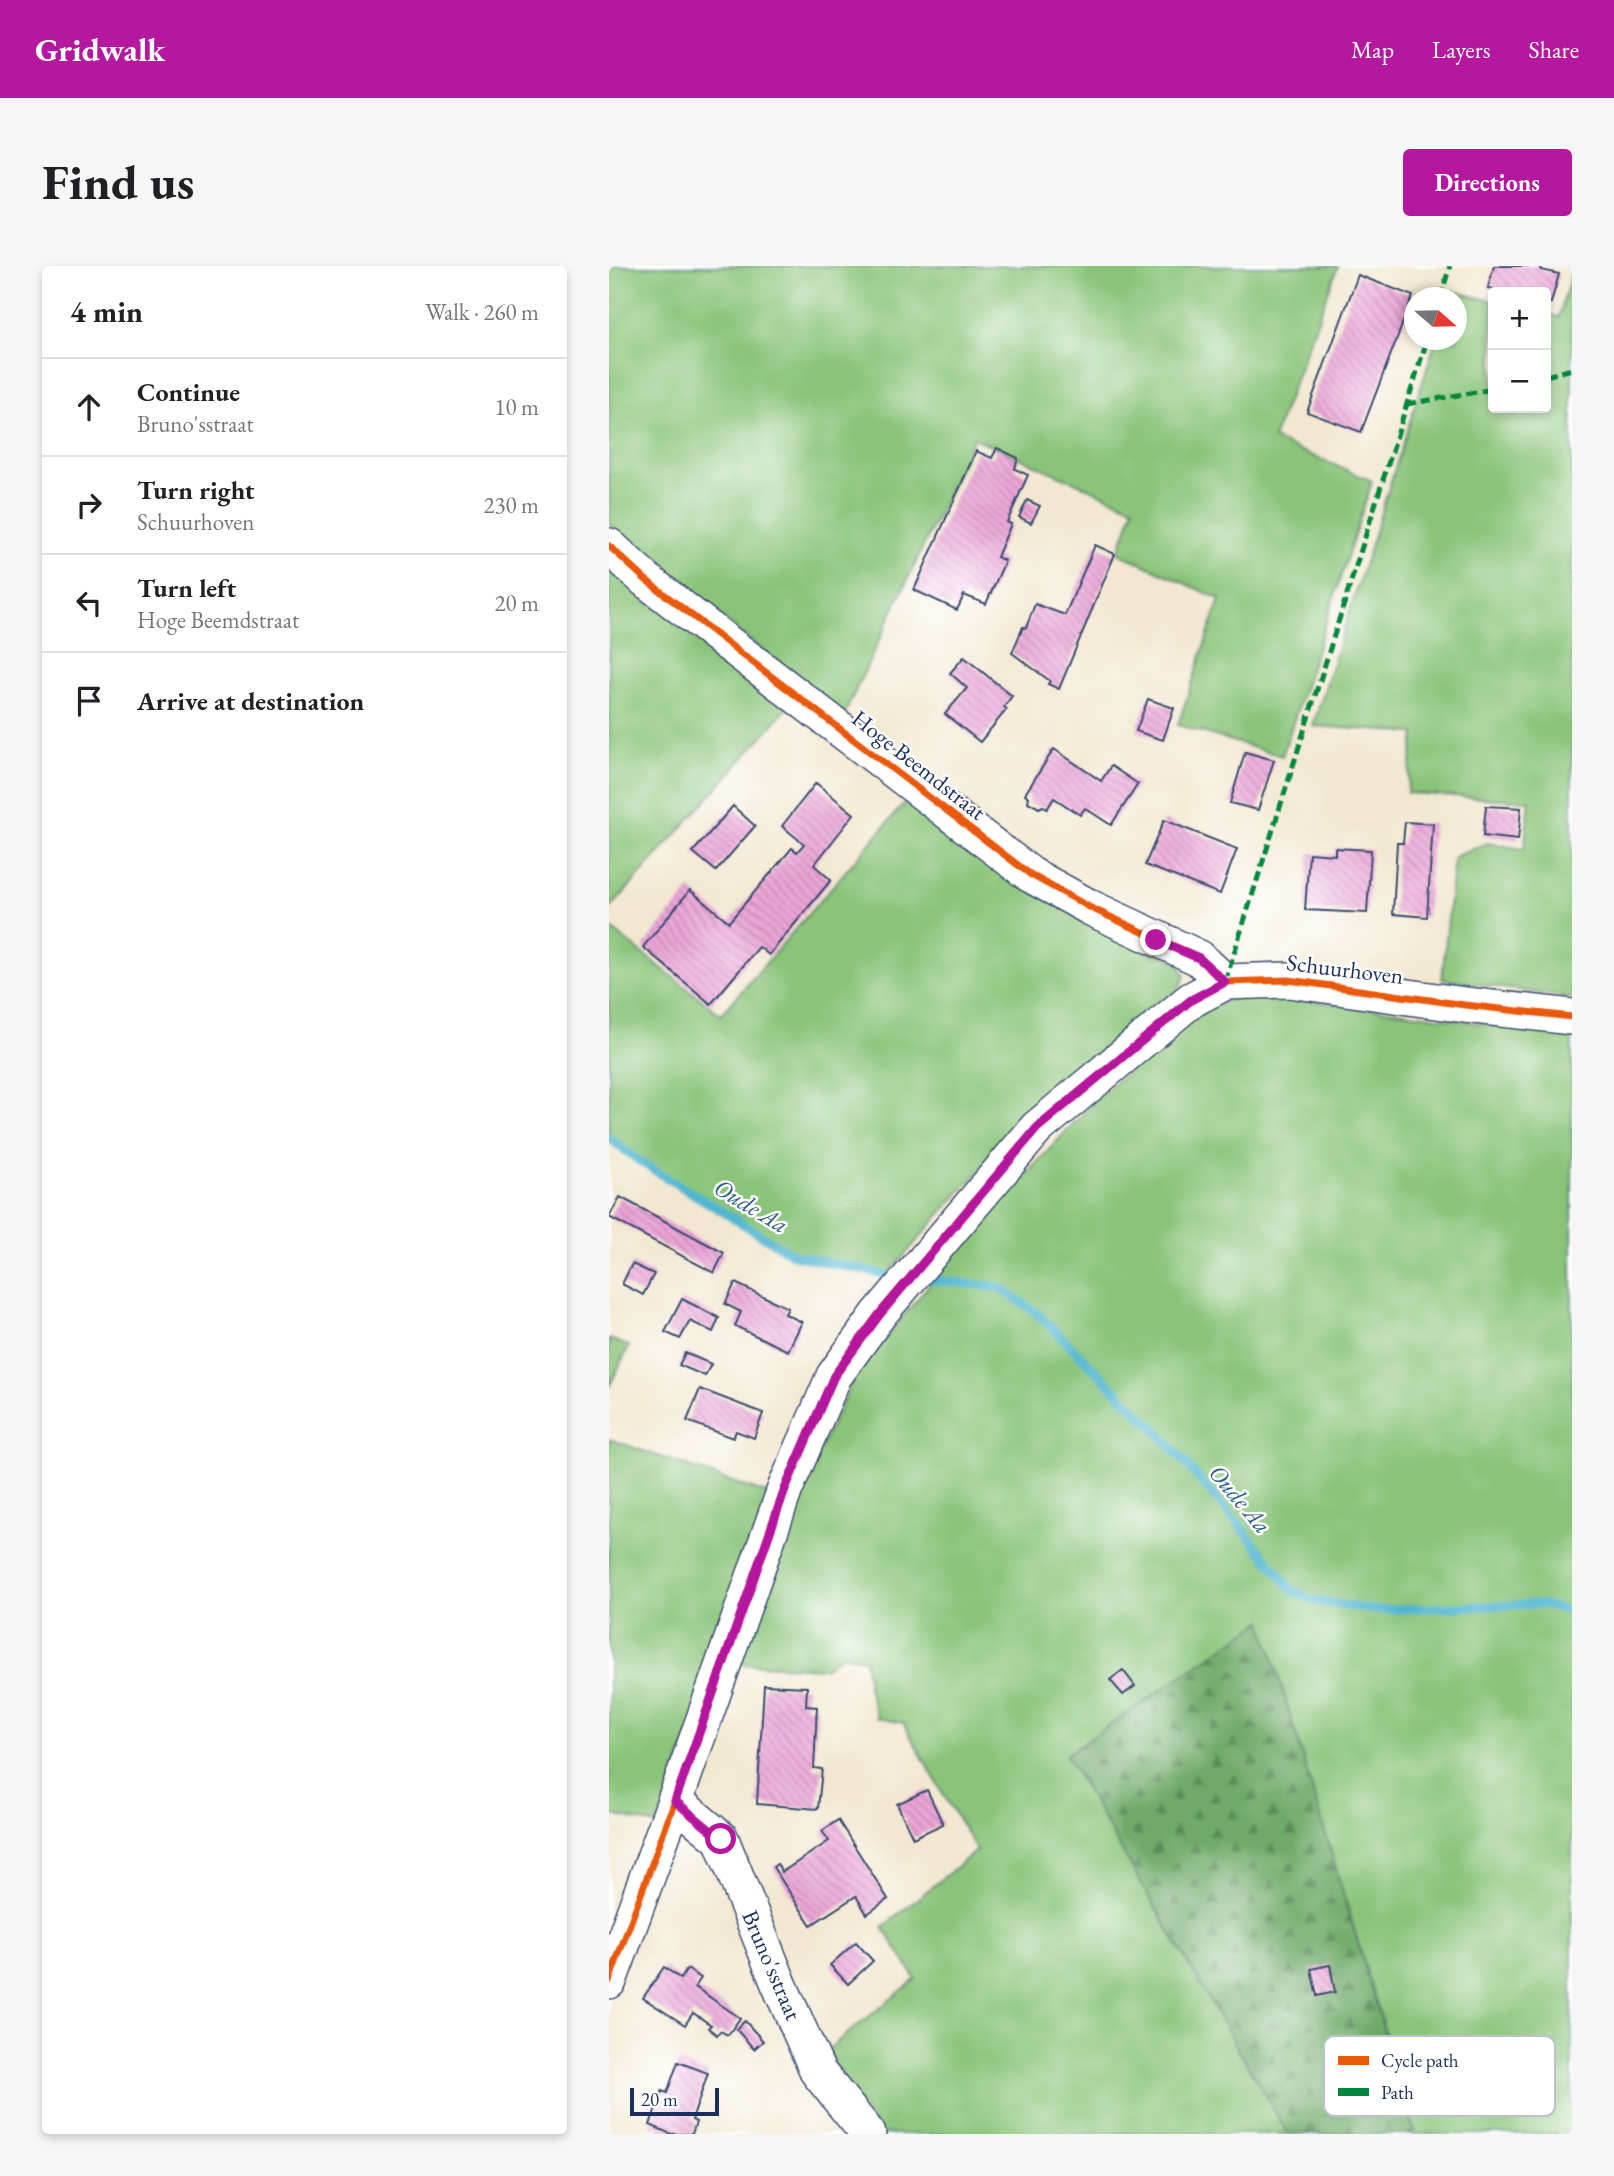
<!DOCTYPE html>
<html lang="en">
<head>
<meta charset="utf-8">
<style>
  :root { --surface:#fff; --page:#f6f6f6; --text:#202124; --muted:#757577; --line:#e0e0e0; --accent:#b5179e }
  body { margin:0; font-family:"EB Garamond",serif; background:var(--page); color:var(--text) }
  .controls { position:absolute; right:21px; top:21px; display:grid; overflow:hidden; border-radius:7px; box-shadow:0 4px 10px #0003 }
  .controls button { width:63px; height:63px; display:grid; place-items:center; padding:0; border:0; border-bottom:2px solid var(--line); background:var(--surface); color:var(--text); font:35px sans-serif }
  .compass { position:absolute; left:795px; top:21px; width:63px; height:63px; border-radius:50%; background:var(--surface); box-shadow:0 4px 10px #0003; rotate:110deg }
  .scale { position:absolute; left:21px; bottom:18px; width:89px; box-sizing:border-box; padding-left:7px; border:4px solid #1b2f5e; border-top:0; font-size:19px; line-height:24px; white-space:nowrap; color:#1b2f5e; -webkit-text-stroke:5px #fff; paint-order:stroke }
  .stop { position:absolute; width:21px; height:21px; margin:-16px; border:5px solid #b5179e; border-radius:50%; background:#fff }
  .stop.end { background:#b5179e; border-color:#fff; box-shadow:0 2px 7px #0008 }
  .list { margin:0; padding:0; list-style:none }
  h2 { display:flex; justify-content:space-between; align-items:center; height:91px; margin:0; padding:0 28px; font-size:30px }
  h2 small { font-size:23px; font-weight:400; color:var(--muted) }
  .list li { display:grid; grid-template-columns:46px 1fr auto; gap:21px; align-items:center; box-sizing:border-box; height:98px; padding:0 28px; border-top:2px solid var(--line) }
  .list b { display:block; font-size:26px; white-space:nowrap }
  .list p { margin:0; font-size:23px; white-space:nowrap; color:var(--muted) }
  .list em { font-size:23px; font-style:normal; color:var(--muted) }
  .icon { flex:none; width:38px; height:38px; fill:none; stroke:currentColor; stroke-width:2; stroke-linecap:round; stroke-linejoin:round }
  .map { position:relative; flex:none; width:963px; height:1868px; overflow:hidden; border-radius:7px }
  header { display:flex; align-items:center; gap:42px; box-sizing:border-box; height:98px; padding:0 35px; background:var(--accent); color:#fff }
  header strong { font-size:33px }
  nav { display:flex; gap:38px; margin-inline-start:auto; font-size:24px }
  .intro { display:flex; align-items:center; justify-content:space-between; box-sizing:border-box; height:168px; padding:0 42px }
  h1 { margin:0; font-size:49px }
  .button { padding:18px 32px; border-radius:7px; background:var(--accent); color:#fff; font-size:24px; font-weight:700 }
  main { display:flex; gap:42px; padding:0 42px }
  aside { flex:1; background:var(--surface); border-radius:7px; box-shadow:0 4px 10px #0003 }
  .map>svg:first-child { display:block }
</style>
</head>
<body>
<header>
<strong>Gridwalk</strong>
<nav><a>Map</a><a>Layers</a><a>Share</a></nav>
</header>
<div class="intro"><h1>Find us</h1><a class="button">Directions</a></div>
<main>
<aside>
<h2>4 min<small>Walk · 260 m</small></h2>
<ul class="list">
<li><svg class="icon" aria-label="ahead" viewBox="0 0 24 24"><path d="M12 20V5M6 11l6-6 6 6"/></svg><div><b>Continue</b><p>Bruno'sstraat</p></div><em>10 m</em></li>
<li><svg class="icon" aria-label="right" viewBox="0 0 24 24"><path d="M7 20v-9h11M14 6l5 5-5 5"/></svg><div><b>Turn right</b><p>Schuurhoven</p></div><em>230 m</em></li>
<li><svg class="icon" aria-label="left" viewBox="0 0 24 24"><path d="M17 20v-9H6M10 6l-5 5 5 5"/></svg><div><b>Turn left</b><p>Hoge Beemdstraat</p></div><em>20 m</em></li>
<li><svg class="icon" aria-label="arrive" viewBox="0 0 24 24"><path d="M6 21V4h12l-3 4 3 4H6"/></svg><div><b>Arrive at destination</b></div></li>
</ul>
</aside>
<div class="map">
<svg width="963" height="1868" viewBox="0 0 963 1868">
  <defs>
    <pattern id="forest-firs" width="22" height="20" patternUnits="userSpaceOnUse" patternTransform="scale(1.75)"><rect width="22" height="20" fill="#6eaa68"/><path d="M5 1l3.5 6h-7zM16 11l3.5 6h-7z" fill="#5a8b59"/></pattern>
    <pattern id="building-back-hatch" width="6" height="6" patternUnits="userSpaceOnUse" patternTransform="scale(1.75)"><rect width="6" height="6" fill="#eca5d8"/><path d="M-1 5l2 2M0 0l6 6M5-1l2 2" fill="none" stroke="#be87b2"/></pattern>
  </defs>
  <rect width="100%" height="100%" fill="#fff"/>
  <filter id="ink" filterUnits="userSpaceOnUse"><feTurbulence type="fractalNoise" baseFrequency=".0143" numOctaves="2"/><feDisplacementMap in="SourceGraphic" scale="14" xChannelSelector="R" yChannelSelector="G"/><feConvolveMatrix kernelMatrix="1 2 1 2 8 2 1 2 1" color-interpolation-filters="sRGB"/></filter>
  <filter id="wash" filterUnits="userSpaceOnUse"><feTurbulence type="fractalNoise" baseFrequency=".00686" numOctaves="4" result="noise"/><feDisplacementMap in="SourceGraphic" scale="28" xChannelSelector="R" yChannelSelector="G"/><feGaussianBlur stdDeviation="1.57" result="paint"/><feColorMatrix in="noise" values="0 0 0 0 0 0 0 0 0 0 0 0 0 0 0 0 0 1.4 0 .05"/><feComposite in="paint" operator="in"/></filter>
  <g filter="url(#wash)">
    <rect width="100%" height="100%" fill="#f2e8d0"/>
    <g fill="#89c478" stroke="#527a6b" stroke-width="2">
      <polygon points="0,0 729,0 664,173 763,215 673,490 569,459 611,333 509,287 525,242 365,172 235,449 22,279 0,257"/>
      <polygon points="963,5 963,732 833,713 845,591 879,577 915,583 921,535 798,527 806,467 704,460 827,74 848,74 848,32 841,31 843,25 884,35 884,142 937,142 937,48 950,51"/>
      <polygon points="0,293 180,440 0,644"/>
      <polygon points="300,532 570,698 576,710 570,722 437,828 278,1009 185,989 30,895 0,872 0,661 112,749"/>
      <polygon points="634,727 795,746 963,771 963,1868 798,1868 805,1864 653,1356 457,1489 679,1868 274,1868 244,1831 218,1784 307,1713 274,1661 368,1584 348,1552 294,1457 268,1452 259,1421 256,1393 233,1389 215,1402 129,1398 186,1235 246,1110 323,1015 325,1007 494,826 594,746"/>
      <polygon points="0,1073 20,1080 0,1121"/>
      <polygon points="0,1173 164,1230 48,1559 0,1548"/>
    </g>
    <polygon fill="url(#forest-firs)" stroke="#446c63" stroke-width="2" points="653,1355 805,1865 798,1868 679,1868 457,1489"/>
    <g fill="none" stroke-linecap="round" stroke-linejoin="round">
      <g stroke="#51b6d0" stroke-width="9">
        <polyline points="0,872 30,895 185,989 278,1009"/>
        <polyline points="323,1014 390,1021 428,1047 550,1167 632,1261 684,1325 703,1334 764,1344 932,1338 963,1346"/>
      </g>
    </g>
    <g id="blocks">
      <g fill="url(#building-back-hatch)">
        <polygon points="885,0 933,0 932,4 950,8 942,37 937,36 937,26 897,26 879,22"/>
        <polygon points="749,9 804,30 752,166 698,146"/>
        <polygon points="388,182 409,192 406,203 419,209 398,256 402,258 388,291 396,295 377,338 355,329 348,344 305,324 367,185 383,192"/>
        <polygon points="418,234 431,240 422,257 410,251"/>
        <polygon points="486,279 506,288 450,423 439,418 441,415 403,387 414,361 417,362 426,338 456,349"/>
        <polygon points="355,391 403,430 395,441 398,443 371,476 336,448 358,422 341,407"/>
        <polygon points="539,433 565,442 554,474 527,465"/>
        <polygon points="445,483 492,515 502,500 529,518 502,559 476,542 471,549 445,532 438,543 434,540 430,542 419,536 420,531 416,528"/>
        <polygon points="636,486 665,494 649,544 621,537"/>
        <polygon points="207,517 245,548 205,599 222,614 160,689 150,681 102,738 34,681 81,624 120,656 183,582 188,586 195,578 173,560"/>
        <polygon points="124,540 146,560 107,605 84,586"/>
        <polygon points="877,540 912,542 909,574 874,570"/>
        <polygon points="555,554 628,583 611,628 536,599"/>
        <polygon points="796,556 824,558 818,651 784,648 788,577 794,577"/>
        <polygon points="726,582 762,584 758,647 696,644 700,587 726,589"/>
        <polygon points="11,931 115,987 105,1007 0,951"/>
        <polygon points="23,998 45,1008 34,1029 13,1018"/>
        <polygon points="126,1017 179,1042 176,1048 193,1056 179,1085 126,1060 132,1046 116,1038"/>
        <polygon points="73,1033 110,1052 104,1066 81,1055 71,1073 56,1066"/>
        <polygon points="76,1087 102,1098 96,1110 70,1099"/>
        <polygon points="91,1123 154,1147 145,1172 127,1165 124,1172 78,1155"/>
        <polygon points="514,1404 526,1420 514,1429 501,1414"/>
        <polygon points="155,1419 198,1421 197,1440 208,1441 205,1502 213,1503 209,1543 148,1538"/>
        <polygon points="318,1524 334,1558 304,1572 288,1538"/>
        <polygon points="229,1554 279,1633 258,1648 247,1630 202,1659 164,1601 168,1598 173,1606 220,1575 213,1565"/>
        <polygon points="247,1676 264,1695 239,1718 221,1699"/>
        <polygon points="721,1699 726,1726 708,1730 702,1703"/>
        <polygon points="55,1701 72,1713 78,1703 92,1712 86,1721 131,1752 119,1769 111,1765 108,1769 99,1762 102,1759 84,1747 76,1759 34,1732"/>
        <polygon points="136,1755 154,1775 145,1783 127,1763"/>
        <polygon points="69,1796 99,1807 83,1854 87,1856 83,1868 62,1868 41,1859 53,1825 58,1827"/>
      </g>
    </g>
  </g>
  <g filter="url(#ink)">
    <use href="#blocks" fill-opacity="0" stroke="#3b4b6f" stroke-width="2"/>
    <g fill="none" stroke-linecap="round" stroke-linejoin="round">
      <g stroke="#3b4b6f" stroke-width="38">
        <g id="minor">
          <polyline points="0,280 37,314 112,372 422,609 482,642 590,692 616,716"/>
          <polyline points="66,1535 112,1573 170,1718 209,1806 259,1868"/>
          <polyline points="0,1715 66,1535 176,1223 225,1110 270,1048 428,862 582,734 616,716 680,714 856,739 963,751"/>
        </g>
      </g>
      <use href="#minor" stroke="#fff" stroke-width="35"/>
      <g stroke="#00873e" stroke-width="5" stroke-dasharray="10 5" stroke-linecap="butt">
        <polyline points="831,32 841,0"/>
        <polyline points="937,110 963,103"/>
        <polyline points="798,138 884,123"/>
        <polyline points="616,716 818,74"/>
      </g>
      <g stroke="#fff" stroke-width="11">
        <g id="cycleway">
          <polyline points="0,280 37,314 112,372 422,609 482,642 590,692 616,716"/>
          <polyline points="0,1715 66,1535 176,1223 225,1110 270,1048 428,862 582,734 616,716 680,714 856,739 963,751"/>
        </g>
      </g>
      <use href="#cycleway" stroke="#e8590c" stroke-width="7"/>
    </g>
  </g>
  <g fill="none" stroke-linecap="round" stroke-linejoin="round" filter="url(#ink)">
    <polyline stroke="#b5179e" stroke-width="9" points="112,1573 66,1535 176,1223 225,1110 271,1048 428,862 582,734 616,716 590,692 547,674"/>
  </g>
  <g text-anchor="middle" stroke-width="5" stroke-linejoin="round" paint-order="stroke">
    <g font-size="23" fill="#1b2f5e" stroke="#fff">
      <text transform="translate(310 499) rotate(38)" y="8">Hoge Beemdstraat</text>
      <text transform="translate(736 703) rotate(7)" y="8">Schuurhoven</text>
      <text transform="translate(163 1699) rotate(67)" y="8">Bruno'sstraat</text>
    </g>
    <g font-size="24" font-style="italic" fill="#2e5e86" stroke="#fff">
      <text transform="translate(142 940) rotate(31)" y="8">Oude Aa</text>
      <text transform="translate(631 1233) rotate(50)" y="8">Oude Aa</text>
    </g>
  </g>
  <rect x="715" y="1770" width="231" height="80" rx="10" fill="#fff" stroke="#bbc1cf" stroke-width="2"/>
  <rect x="729" y="1790" width="31" height="9" fill="#e8590c"/>
  <rect x="729" y="1822" width="31" height="8" fill="#00873e"/>
  <g font-size="19" fill="#1b2f5e">
    <text x="772" y="1801">Cycle path</text>
    <text x="772" y="1833">Path</text>
  </g>
</svg>
<div class="controls">
<button>+</button>
<button>−</button>
</div>
<svg class="compass" viewBox="-18 -18 36 36"><path d="M0-13l5 13h-10z" fill="#e53935"/><path d="M0 13l5-13h-10z" fill="#757577"/></svg>
<div class="scale">20 m</div>
<div class="stop" style="left:112px;top:1573px"></div>
<div class="stop end" style="left:547px;top:674px"></div>
</div>
</main>
</body>
</html>
